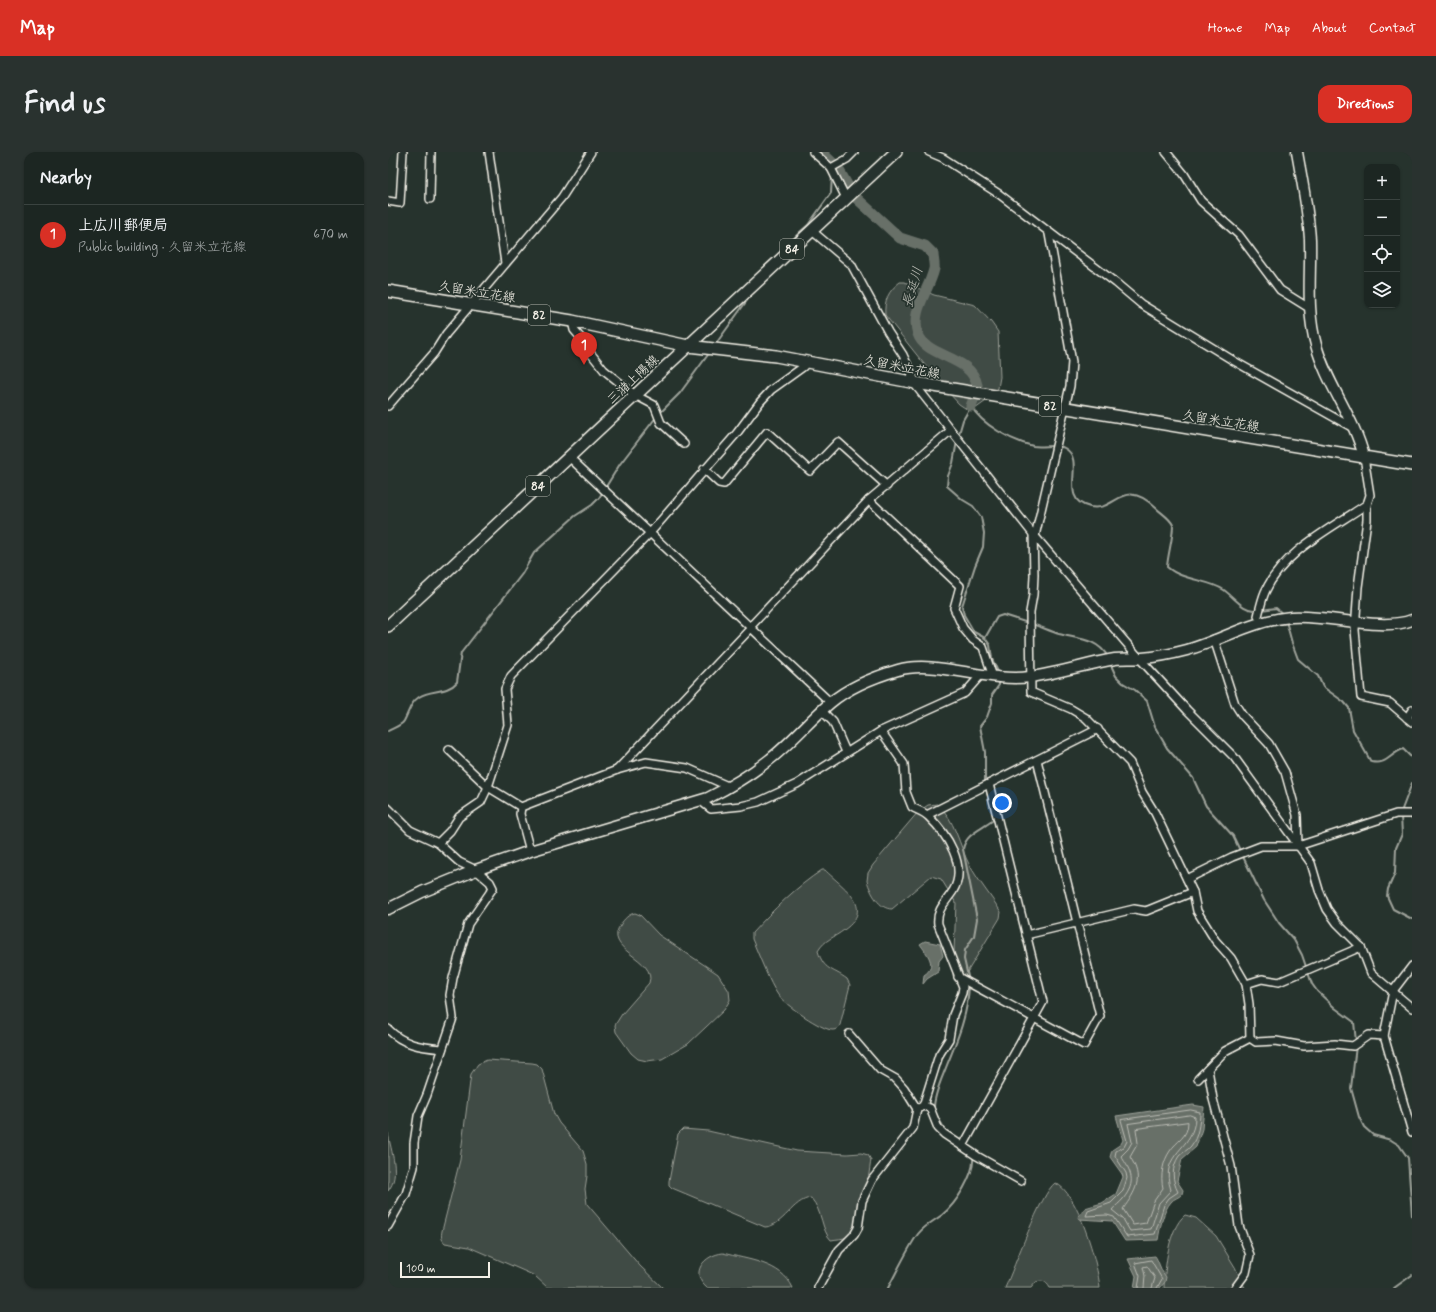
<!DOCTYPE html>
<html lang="en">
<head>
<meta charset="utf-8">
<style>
  :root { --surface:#1c2622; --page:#29322f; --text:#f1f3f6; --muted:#a0a5a5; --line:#3a4340; --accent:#d93025 }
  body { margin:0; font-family:Mynerve,"Klee One",sans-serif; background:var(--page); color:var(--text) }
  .controls { position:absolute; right:12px; top:12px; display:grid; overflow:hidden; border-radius:8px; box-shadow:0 1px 3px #0004 }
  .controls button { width:36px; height:36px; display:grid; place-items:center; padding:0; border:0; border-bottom:1px solid var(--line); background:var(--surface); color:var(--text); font:20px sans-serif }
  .scale { position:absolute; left:12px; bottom:10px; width:90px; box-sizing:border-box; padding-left:4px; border:2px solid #f4f1e8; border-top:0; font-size:11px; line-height:14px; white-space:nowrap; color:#f4f1e8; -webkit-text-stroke:3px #26332d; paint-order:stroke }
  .you { position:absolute; left:614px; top:651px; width:14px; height:14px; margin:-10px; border:3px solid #fff; border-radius:50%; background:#1a73e8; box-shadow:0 0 0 6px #1a73e833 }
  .badge { display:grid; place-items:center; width:26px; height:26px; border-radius:50%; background:var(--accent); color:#fff; font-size:13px; font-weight:700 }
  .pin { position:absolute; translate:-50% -33px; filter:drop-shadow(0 1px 2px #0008) }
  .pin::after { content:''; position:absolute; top:21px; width:14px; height:12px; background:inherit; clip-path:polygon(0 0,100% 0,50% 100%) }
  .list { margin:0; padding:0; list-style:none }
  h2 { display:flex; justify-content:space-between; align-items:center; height:52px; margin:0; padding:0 16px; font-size:17px }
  h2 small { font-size:13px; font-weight:400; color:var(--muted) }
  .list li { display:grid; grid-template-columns:26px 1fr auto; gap:12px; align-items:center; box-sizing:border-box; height:60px; padding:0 16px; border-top:1px solid var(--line) }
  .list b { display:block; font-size:15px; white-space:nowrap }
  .list p { margin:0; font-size:13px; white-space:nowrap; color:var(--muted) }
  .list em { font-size:13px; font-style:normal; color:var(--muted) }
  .icon { flex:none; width:22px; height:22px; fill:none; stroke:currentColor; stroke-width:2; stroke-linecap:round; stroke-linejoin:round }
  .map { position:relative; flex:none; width:1024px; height:1136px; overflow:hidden; border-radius:12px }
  header { display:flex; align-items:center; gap:24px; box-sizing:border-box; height:56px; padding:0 20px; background:var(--accent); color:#fff }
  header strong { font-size:19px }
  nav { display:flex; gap:22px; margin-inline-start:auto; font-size:14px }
  .intro { display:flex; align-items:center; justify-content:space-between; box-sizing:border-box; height:96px; padding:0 24px }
  h1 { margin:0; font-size:28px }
  .button { padding:10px 18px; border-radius:12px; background:var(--accent); color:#fff; font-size:14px; font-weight:700 }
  main { display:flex; gap:24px; padding:0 24px }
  aside { flex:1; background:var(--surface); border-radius:12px; box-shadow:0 1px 3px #0004 }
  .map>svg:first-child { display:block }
</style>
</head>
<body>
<header>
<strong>Map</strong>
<nav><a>Home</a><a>Map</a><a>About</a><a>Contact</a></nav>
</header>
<div class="intro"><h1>Find us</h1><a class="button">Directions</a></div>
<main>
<aside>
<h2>Nearby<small></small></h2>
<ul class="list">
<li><span class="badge">1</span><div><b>上広川郵便局</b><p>Public building · 久留米立花線</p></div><em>670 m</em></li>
</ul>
</aside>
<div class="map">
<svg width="1024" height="1136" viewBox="0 0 1024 1136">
  <rect width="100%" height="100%" fill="#26332d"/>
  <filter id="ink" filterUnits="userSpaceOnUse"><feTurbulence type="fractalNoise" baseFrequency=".025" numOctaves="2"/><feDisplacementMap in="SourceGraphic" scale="8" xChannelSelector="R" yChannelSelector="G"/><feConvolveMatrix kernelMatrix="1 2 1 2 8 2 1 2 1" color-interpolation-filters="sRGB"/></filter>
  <g filter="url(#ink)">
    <g fill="#414b45" stroke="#9a9e96">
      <path d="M512,130H516L546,143L587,153L603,170L610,180L612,225L610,236L605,244L587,257L580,258L571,252L548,227L497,163C496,149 500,139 512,130Z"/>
      <path d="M549,652C567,666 571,694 582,714C591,730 603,744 613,760L612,766L575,827L568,828L565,824L568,751L553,727L543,724L504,757C491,757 483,741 479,729L480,721L485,713L530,660L540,653Z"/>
      <path d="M434,718H437C455,736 488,755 456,778C446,786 437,787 430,799C436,819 444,816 459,827L462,833L452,873C450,876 448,878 445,878C435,879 396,852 390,843C382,832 370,801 364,787V781C385,758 408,735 434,718Z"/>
      <path d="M247,761L252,763L271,783L330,822L341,839L342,848L336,858L300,892L274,907L259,909L250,907L243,901L228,880L227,873L234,862L261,831C270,806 213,799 233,772C236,767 241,762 247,761Z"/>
      <path d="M99,908L144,911L149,912L154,917L166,962L171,971L195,999L199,1012V1024L197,1037L199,1052L252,1114L275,1136H160L147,1124L136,1119L81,1095L57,1091C53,1087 53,1084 54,1079L72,1008L83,922L90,912Z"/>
      <path d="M295,977L320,979L409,999L459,1002L473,1001L480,1003L483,1008C480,1026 476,1075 459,1085C455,1087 448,1087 443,1088C433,1078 435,1060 423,1046C404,1048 396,1074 377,1075L284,1036L281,1033V1029L290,982Z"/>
      <path d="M0,981C3,1000 13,1023 0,1039Z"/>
      <path d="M667,1031C690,1039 710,1113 712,1136H662C658,1129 655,1128 648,1130L643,1136H617C626,1116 653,1041 667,1031Z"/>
      <path d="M797,1063L808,1066L828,1084L847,1115L857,1136H776C777,1116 780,1077 797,1063Z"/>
      <path d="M335,1101C360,1108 393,1110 405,1136H319C301,1121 316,1103 335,1101Z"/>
    </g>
    <g fill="#676f68" stroke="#9fa39b">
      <path d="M537,789L552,792L555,804L551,809L550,820L539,827L535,832L536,823C550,814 539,802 532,792Z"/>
      <path d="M805,953L816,955L814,977L808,995L794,1007L789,1029L795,1038L794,1042C791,1046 786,1046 783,1050C775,1059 772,1076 770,1088L737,1089L724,1069L691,1067L690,1065L697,1056L714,1051L728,1042L735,1025L734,1022L722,1005L724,998L733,992L735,988L728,964Z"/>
      <path d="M767,1104C770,1107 772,1118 778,1125L777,1130L772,1136H746L748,1124L740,1107Z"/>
    </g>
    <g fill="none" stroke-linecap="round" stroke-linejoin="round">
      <g stroke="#bcbdb5" stroke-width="1">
        <path d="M803,958L812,960C812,971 810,985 803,994C800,998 795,1000 791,1004C783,1016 784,1028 790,1040L781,1046L776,1053L767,1082L739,1085L726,1065L719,1063L698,1064L700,1059L723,1051L735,1039L739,1026L738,1021L727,1004L728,999L736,995L739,989L733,968Z"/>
        <path d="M802,963L807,965C807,998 770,1000 783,1038L771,1051L763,1077L742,1079L735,1067L724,1058C727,1054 732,1051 735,1047C749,1030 743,1019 733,1004L740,997L744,990L740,972Z"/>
        <path d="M800,970C800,986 789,988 782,999C775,1009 772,1024 775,1036L766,1049L758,1071L745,1073L735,1057C748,1039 756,1026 742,1005L750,991L748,977Z"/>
        <polyline points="750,1136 752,1124 747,1111 763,1108 774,1127 769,1136"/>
        <polyline points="756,1136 757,1124 755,1115 759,1114 767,1126 764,1136"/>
      </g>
      <g stroke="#9fa39b" stroke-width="2">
        <polyline points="389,104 412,80 420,73 443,41 444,23"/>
        <polyline points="327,193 363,143"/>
        <path d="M583,254C594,273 624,289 645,294C655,296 670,291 678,297C698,309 669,348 702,355C729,360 734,324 768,356C773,361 782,366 785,373C785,387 780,401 779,415C795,429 819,427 836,438C846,445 856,460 869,458"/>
        <polyline points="272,261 292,241 322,200"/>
        <polyline points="570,285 575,268 583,254"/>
        <polyline points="569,289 565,311 560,324 559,334 575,348 585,354 593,365 596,381 595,395 587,414 574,454 576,463 586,480 597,486 602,493 604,507 611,522"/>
        <polyline points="873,458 888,456 896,463"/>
        <path d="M898,469L904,491L910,507L930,524L935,535L956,550L961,556L965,578L983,610C1000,613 1001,602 1015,597L1024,606"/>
        <path d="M644,472C653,475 662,479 671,482C690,487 709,486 720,505"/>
        <polyline points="597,486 609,465 615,463 640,471"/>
        <polyline points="722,511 728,524 735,531 747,538 759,549 767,575 779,596 805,626 818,654 845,684 876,748 891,771 906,788 914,803 924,832 929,839 947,856 966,870 968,890"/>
        <path d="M0,579C5,576 13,574 16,569C21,560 22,551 31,545C43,537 59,542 69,530L73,501L134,422L146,401L187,364L204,353L211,346L232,312L269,264"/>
        <polyline points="601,648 597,633 597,600 592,574 599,565 604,551 604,543 611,533 611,529"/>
        <polyline points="1013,660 1024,631"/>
        <polyline points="1013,664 1014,682 1008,696 1007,721 1000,737 999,744 1005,757 1024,767"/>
        <path d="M581,829L576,807L577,798L586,784L589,767L575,697C578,682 592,678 604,669L606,663"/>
        <polyline points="968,894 963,936 971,965 976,975 985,983 1003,988 1011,993 1020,1006 1024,1064"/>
        <path d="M546,956C546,942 554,926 559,913C570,886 580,862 581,833"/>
        <polyline points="549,964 559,981"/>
        <path d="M500,1136C508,1121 521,1094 530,1082C537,1073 546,1069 554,1063C568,1052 587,1022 585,1005"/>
        <polyline points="1006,1136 1024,1123"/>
      </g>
      <path stroke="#676f68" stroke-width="11" d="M433,0L449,15L465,43L512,86L537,94L545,102C545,107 547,113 546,117C541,139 522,159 530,182C538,206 583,203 589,233C590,239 585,248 583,254"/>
      <g stroke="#f4f1e8" stroke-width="10">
        <g id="street">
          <polyline points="101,0 117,111"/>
          <polyline points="425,0 443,16 458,46"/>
          <polyline points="541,0 555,6 611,42 728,131 753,152 846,209 965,276"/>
          <polyline points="778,0 796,22 813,49 851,83 892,138 921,156"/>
          <polyline points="443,16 459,7 466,0"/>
          <polyline points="42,47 43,0"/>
          <polyline points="0,49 12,51 15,0"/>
          <polyline points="423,78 463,112 500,180 515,203 528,231 528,234 645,382 752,507 799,558 846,605 923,711 931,738 939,757 949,771 973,795 983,821 1024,856"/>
          <polyline points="184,169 186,178 199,193 200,198 216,218 247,243 266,253 273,271 296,292"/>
          <polyline points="0,254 46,201 58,182 174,45 203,0"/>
          <polyline points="181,305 443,551"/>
          <polyline points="976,305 982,343 979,352 979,368 970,435 967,478 973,545 1002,551 1024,570"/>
          <polyline points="316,317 331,331 336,332 379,280 422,319 450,290 499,334"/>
          <polyline points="481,348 572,434 566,456 575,476 585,488 595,495 605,525"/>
          <polyline points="645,382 646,423 645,443 642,460 643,540 683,557 698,566 742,611 754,640 767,661 805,740 809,759 827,788 843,806 858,832 861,852 862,886"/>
          <polyline points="647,384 682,234 684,210 661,82"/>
          <path d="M870,464C872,456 874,447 877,440C895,399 944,376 979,352"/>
          <polyline points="362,475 481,348 562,279"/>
          <polyline points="826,487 847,552 854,563 881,592 897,620 909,663 910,694"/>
          <polyline points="434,559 445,570 458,600"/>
          <polyline points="1019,566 1024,558"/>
          <path d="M493,579L516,612L518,640L524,655C529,658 536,660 540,664C559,682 580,714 565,739C558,750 548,758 550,772L575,835L574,841L565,863L561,887L551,903L535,954L529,957"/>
          <polyline points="61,598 100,635 133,655 229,618 258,610 299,616 342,635"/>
          <polyline points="229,618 363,476"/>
          <polyline points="313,649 323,657 353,654 370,650 409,632 493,579 577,541 592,524"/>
          <polyline points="133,655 132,662 142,699"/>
          <polyline points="0,656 22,678 50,691 71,710 88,718 102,730 105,736 80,772 65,826 62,843 65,866 39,943 30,964 26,991 26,1015 18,1042 0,1074"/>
          <polyline points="539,663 710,577"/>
          <polyline points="50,691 62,679 71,665 93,650 100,635 120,573 117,537 123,524 262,381 349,281 372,250 383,238 415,215 419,210"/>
          <polyline points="799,727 844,705 873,694 910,694 1008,662 1024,662"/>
          <polyline points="638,783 746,757 758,759 805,740"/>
          <polyline points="1024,814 1005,839 996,884 1024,980"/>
          <polyline points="570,825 696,893 712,864 649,608"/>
          <polyline points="858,832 874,827 891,830 973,795"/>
          <path d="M0,877C15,893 33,895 54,897"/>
          <polyline points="862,886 868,890 888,889 916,894 947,892 965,894 981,883 996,884"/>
          <polyline points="820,917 825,947 843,1014 851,1074 862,1103 858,1121 847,1136"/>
          <polyline points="810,927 837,899 862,886"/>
          <polyline points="535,954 542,956 550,976 556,982 589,1004 633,1029"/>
          <polyline points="575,994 655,850 601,632"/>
          <polyline points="430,1136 451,1098 466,1083 470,1076 474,1049 484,1028 525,976 529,957 516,936 508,927 492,918 461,882"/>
        </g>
      </g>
      <g stroke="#f4f1e8" stroke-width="13">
        <g id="secondary">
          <path d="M909,0C914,29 920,57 922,87C923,123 918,158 928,193C939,233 966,265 976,305"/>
          <path d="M0,757L34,740L88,718L142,699L320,646C342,635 362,623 381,608C403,591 421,569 442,551C461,535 486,525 510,518C549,507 599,531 642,525C671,521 699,512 727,507C736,506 745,507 754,506C769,505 784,502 799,498C837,487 862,469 903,465C939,462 993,480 1024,468"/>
        </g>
      </g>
      <g stroke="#f4f1e8" stroke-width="14">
        <g id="primary">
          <polyline points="0,139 184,169 300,194 388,204 528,231 1024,313"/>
          <polyline points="0,474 508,0"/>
        </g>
      </g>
      <use href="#street" stroke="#26332d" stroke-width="7"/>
      <use href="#secondary" stroke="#26332d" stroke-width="10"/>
      <use href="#primary" stroke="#26332d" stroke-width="11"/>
    </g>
  </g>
  <g text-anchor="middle" stroke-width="3.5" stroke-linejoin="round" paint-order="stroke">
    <g fill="#26332d" stroke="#b6b8b0" stroke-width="1">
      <rect x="392" y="87" width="24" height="20" rx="3"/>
      <rect x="140" y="153" width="22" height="20" rx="3"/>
      <rect x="651" y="244" width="22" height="20" rx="3"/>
      <rect x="138" y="324" width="24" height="20" rx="3"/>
    </g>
    <g font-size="12" font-weight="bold" fill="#f4f1e8">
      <text x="404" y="101">84</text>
      <text x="151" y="167">82</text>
      <text x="662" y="258">82</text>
      <text x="150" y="338">84</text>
    </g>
    <g font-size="13" fill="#f4f1e8" stroke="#26332d">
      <text transform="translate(89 139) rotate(9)" y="5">久留米立花線</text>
      <text transform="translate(514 214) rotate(11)" y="5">久留米立花線</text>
      <text transform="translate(244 227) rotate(-43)" y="5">三潴上陽線</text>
      <text transform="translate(833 268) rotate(9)" y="5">久留米立花線</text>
    </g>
    <g font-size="14" font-style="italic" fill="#bcbdb5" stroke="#26332d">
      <text transform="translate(524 135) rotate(-74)" y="5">長延川</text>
    </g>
  </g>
</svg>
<div class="controls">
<button>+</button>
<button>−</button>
<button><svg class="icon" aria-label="locate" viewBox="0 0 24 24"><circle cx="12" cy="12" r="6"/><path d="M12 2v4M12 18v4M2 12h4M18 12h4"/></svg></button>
<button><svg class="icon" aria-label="layers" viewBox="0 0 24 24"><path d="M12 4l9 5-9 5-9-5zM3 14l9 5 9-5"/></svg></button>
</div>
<div class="scale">100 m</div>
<div class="you"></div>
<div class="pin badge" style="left:196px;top:213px">1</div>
</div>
</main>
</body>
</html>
